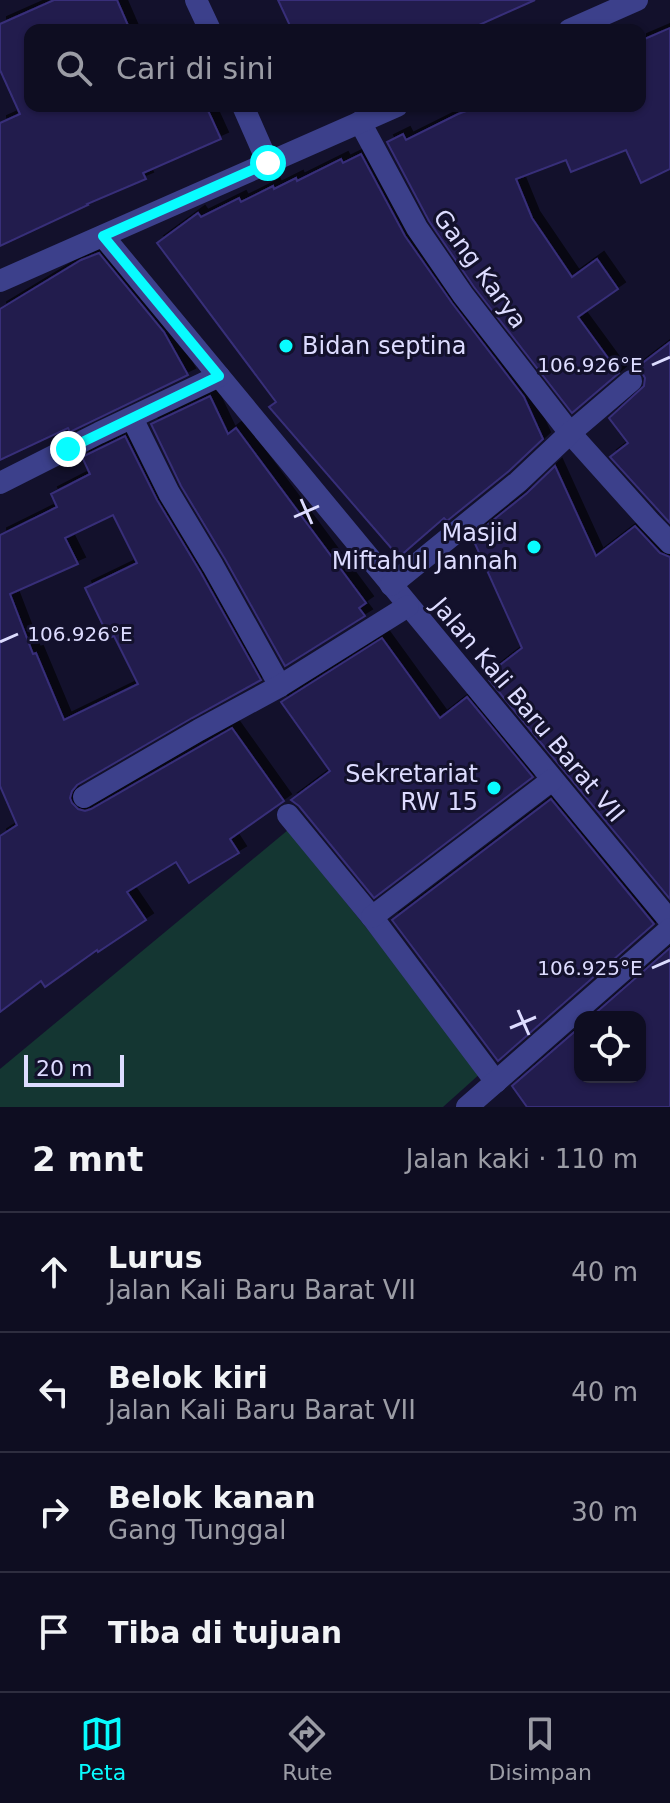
<!DOCTYPE html>
<html lang="id">
<head>
<meta charset="utf-8">
<style>
  :root { --surface:#0e0d21; --page:#1c1b2e; --text:#f1f3f6; --muted:#9b9ca5; --line:#2e2d3f; --accent:#08fcff }
  body { margin:0; font-family:"DejaVu Sans",sans-serif; background:var(--page); color:var(--text) }
  .controls { position:absolute; right:24px; bottom:24px; display:grid; overflow:hidden; border-radius:16px; box-shadow:0 2px 6px #0004 }
  .controls button { width:72px; height:72px; display:grid; place-items:center; padding:0; border:0; border-bottom:2px solid var(--line); background:var(--surface); color:var(--text); font:40px sans-serif }
  .scale { position:absolute; left:24px; bottom:20px; width:100px; box-sizing:border-box; padding-left:8px; border:4px solid #dddcff; border-top:0; font-size:22px; line-height:28px; white-space:nowrap; color:#dddcff; -webkit-text-stroke:6px #13112c; paint-order:stroke }
  .stop { position:absolute; width:24px; height:24px; margin:-18px; border:6px solid #08fcff; border-radius:50%; background:#fff }
  .stop.end { background:#08fcff; border-color:#fff; box-shadow:0 2px 8px #0008 }
  .list { margin:0; padding:0; list-style:none }
  h2 { display:flex; justify-content:space-between; align-items:center; height:104px; margin:0; padding:0 32px; font-size:34px }
  h2 small { font-size:26px; font-weight:400; color:var(--muted) }
  .list li { display:grid; grid-template-columns:52px 1fr auto; gap:24px; align-items:center; box-sizing:border-box; height:120px; padding:0 32px; border-top:2px solid var(--line) }
  .list b { display:block; font-size:30px; white-space:nowrap }
  .list p { margin:0; font-size:26px; white-space:nowrap; color:var(--muted) }
  .list em { font-size:26px; font-style:normal; color:var(--muted) }
  .icon { flex:none; width:44px; height:44px; fill:none; stroke:currentColor; stroke-width:2; stroke-linecap:round; stroke-linejoin:round }
  .map { position:relative; flex:none; width:670px; height:1107px; overflow:hidden }
  .search { position:absolute; background:var(--surface); box-shadow:0 2px 6px #0004; left:24px; right:24px; top:24px; height:88px; display:flex; align-items:center; gap:20px; box-sizing:border-box; padding:0 28px; border-radius:16px; color:var(--muted); font-size:30px }
  .sheet { height:584px; background:var(--surface) }
  nav { display:flex; justify-content:space-around; align-items:center; box-sizing:border-box; height:112px; border-top:2px solid var(--line); background:var(--surface); font-size:22px; color:var(--muted) }
  nav a { display:grid; justify-items:center; gap:4px }
  nav .on { color:var(--accent) }
  .map>svg:first-child { display:block }
</style>
</head>
<body>
<div class="map">
<svg width="670" height="1107" viewBox="0 0 670 1107">
  <defs>
    <filter id="shadow"><feDropShadow dx="7" dy="-7" stdDeviation="0" flood-color="#0009"/></filter>
  </defs>
  <rect width="100%" height="100%" fill="#13112c"/>
  <polygon fill="#143632" points="288,830 482,1072 443,1107 0,1107 0,1069"/>
  <g fill="#221d4d" stroke="#372f79" stroke-width="2" fill-rule="evenodd" filter="url(#shadow)">
    <polygon points="54,0 117,0 130,30 30,30 30,106 206,106 221,139 143,173 146,179 87,204 88,205 0,246 0,123 20,114 0,70 0,24"/>
    <polygon points="278,0 535,0 468,30 292,30"/>
    <polygon points="670,28 670,169 641,183 626,150 571,172 566,160 516,179 532,218 572,277 597,259 618,289 578,317 619,373 572,413 474,287 429,221 387,142 403,134 406,140 458,114 480,106 640,106 640,41"/>
    <polygon points="361,154 405,236 452,303 524,397 543,439 509,471 447,521 444,518 399,557 269,407 276,402 157,243 198,213 201,217 239,198 241,202 273,186 274,189 296,178 297,181 341,159 343,163"/>
    <polygon points="99,253 164,332 188,375 70,432 68,428 0,460 0,309 81,260"/>
    <polygon points="670,342 670,523 610,457 628,443 609,418 644,386 645,378 641,371 636,368"/>
    <polygon points="210,396 228,434 236,428 366,603 359,608 365,616 285,666 225,559 181,486 151,424"/>
    <path d="M125,436L157,500L201,573L261,680L192,718L77,785L72,791L70,798L72,803L78,809L85,811L91,809L232,728L284,801L230,839L239,853L189,883L176,862L127,892L146,920L98,952L97,950L45,987L41,981L0,1012V836L17,825L0,786V535L57,507L51,494L90,474L82,457ZM113,515L137,563L85,588L109,638L114,636L138,684L64,720L36,653L33,654L10,594L78,564L65,538Z"/>
    <polygon points="555,466 596,556 635,526 660,553 670,557 670,899 489,680 496,675 492,671 522,648 472,537 527,493"/>
    <polygon points="382,638 440,718 467,697 533,777 374,898 299,806 291,800 330,771 281,702"/>
    <polygon points="551,799 654,924 498,1061 392,920"/>
    <polygon points="670,948 670,1107 527,1107 512,1086 580,1027 580,1077 640,1077 640,1017 591,1017"/>
  </g>
  <g fill="none" stroke-linecap="round" stroke-linejoin="round">
    <g stroke="#3c408b" stroke-width="22">
      <polyline points="196,0 210,30"/>
      <polyline points="569,30 637,0"/>
      <polyline points="243,106 268,163"/>
      <polyline points="360,122 417,228 463,295 570,433 649,521 670,543"/>
      <polyline points="103,236 670,921"/>
      <polyline points="0,281 397,106"/>
      <polyline points="132,418 169,493 213,566 280,686"/>
      <polyline points="0,483 99,433 219,376"/>
      <polyline points="391,585 518,482 570,433 631,381"/>
      <polyline points="84,797 199,730 280,686 408,606"/>
      <polyline points="288,815 372,917 496,1082"/>
      <polyline points="372,917 552,780"/>
      <polyline points="467,1107 670,929"/>
    </g>
  </g>
  <g fill="none" stroke-linecap="round" stroke-linejoin="round">
    <polyline stroke="#08fcff" stroke-width="10" points="68,449 219,376 103,236 268,163"/>
  </g>
  <path fill="none" stroke="#dddcff" stroke-width="3" d="M652,365L670,357M301,499L312,524M294,517L319,506M0,642L18,634M652,968L670,960M518,1010L529,1035M510,1028L536,1017"/>
  <g fill="#08fcff" stroke="#13112c" stroke-width="3">
    <circle cx="286" cy="346" r="8"/>
    <circle cx="534" cy="547" r="8"/>
    <circle cx="494" cy="788" r="8"/>
  </g>
  <g text-anchor="middle" stroke-width="6" stroke-linejoin="round" paint-order="stroke">
    <g font-size="24" fill="#dddcff" stroke="#13112c">
      <text transform="translate(480 269) rotate(54)" y="8">Gang Karya</text>
      <text transform="translate(528 710) rotate(50)" y="8">Jalan Kali Baru Barat VII</text>
    </g>
    <g font-size="24" fill="#dddcff" stroke="#13112c" text-anchor="end">
      <text x="302" y="354" text-anchor="start">Bidan septina</text>
      <text x="518" y="541">Masjid<tspan x="518" dy="28">Miftahul Jannah</tspan></text>
      <text x="478" y="782">Sekretariat<tspan x="478" dy="28">RW 15</tspan></text>
    </g>
  </g>
  <g font-size="20" text-anchor="middle" fill="#dddcff" stroke="#13112c" stroke-width="6" stroke-linejoin="round" paint-order="stroke">
    <text x="590" y="372">106.926°E</text>
    <text x="80" y="641">106.926°E</text>
    <text x="590" y="975">106.925°E</text>
  </g>
</svg>
<div class="controls">
<button><svg class="icon" aria-label="locate" viewBox="0 0 24 24"><circle cx="12" cy="12" r="6"/><path d="M12 2v4M12 18v4M2 12h4M18 12h4"/></svg></button>
</div>
<div class="scale">20 m</div>
<div class="stop" style="left:268px;top:163px"></div>
<div class="stop end" style="left:68px;top:449px"></div>
<div class="search"><svg class="icon" aria-label="search" viewBox="0 0 24 24"><circle cx="10" cy="10" r="6"/><path d="M15 15l6 6"/></svg>Cari di sini</div>
</div>
<section class="sheet">
<h2>2 mnt<small>Jalan kaki · 110 m</small></h2>
<ul class="list">
<li><svg class="icon" aria-label="ahead" viewBox="0 0 24 24"><path d="M12 20V5M6 11l6-6 6 6"/></svg><div><b>Lurus</b><p>Jalan Kali Baru Barat VII</p></div><em>40 m</em></li>
<li><svg class="icon" aria-label="left" viewBox="0 0 24 24"><path d="M17 20v-9H6M10 6l-5 5 5 5"/></svg><div><b>Belok kiri</b><p>Jalan Kali Baru Barat VII</p></div><em>40 m</em></li>
<li><svg class="icon" aria-label="right" viewBox="0 0 24 24"><path d="M7 20v-9h11M14 6l5 5-5 5"/></svg><div><b>Belok kanan</b><p>Gang Tunggal</p></div><em>30 m</em></li>
<li><svg class="icon" aria-label="arrive" viewBox="0 0 24 24"><path d="M6 21V4h12l-3 4 3 4H6"/></svg><div><b>Tiba di tujuan</b></div></li>
</ul>
</section>
<nav>
<a class="on"><svg class="icon" aria-label="map" viewBox="0 0 24 24"><path d="M3 6l6-2 6 2 6-2v14l-6 2-6-2-6 2zM9 4v14M15 6v14"/></svg>Peta</a>
<a><svg class="icon" aria-label="directions" viewBox="0 0 24 24"><path d="M12 3l9 9-9 9-9-9zM9 14v-3h6M13 9l2 2-2 2"/></svg>Rute</a>
<a><svg class="icon" aria-label="saved" viewBox="0 0 24 24"><path d="M7 4h10v16l-5-4-5 4z"/></svg>Disimpan</a>
</nav>
</body>
</html>
